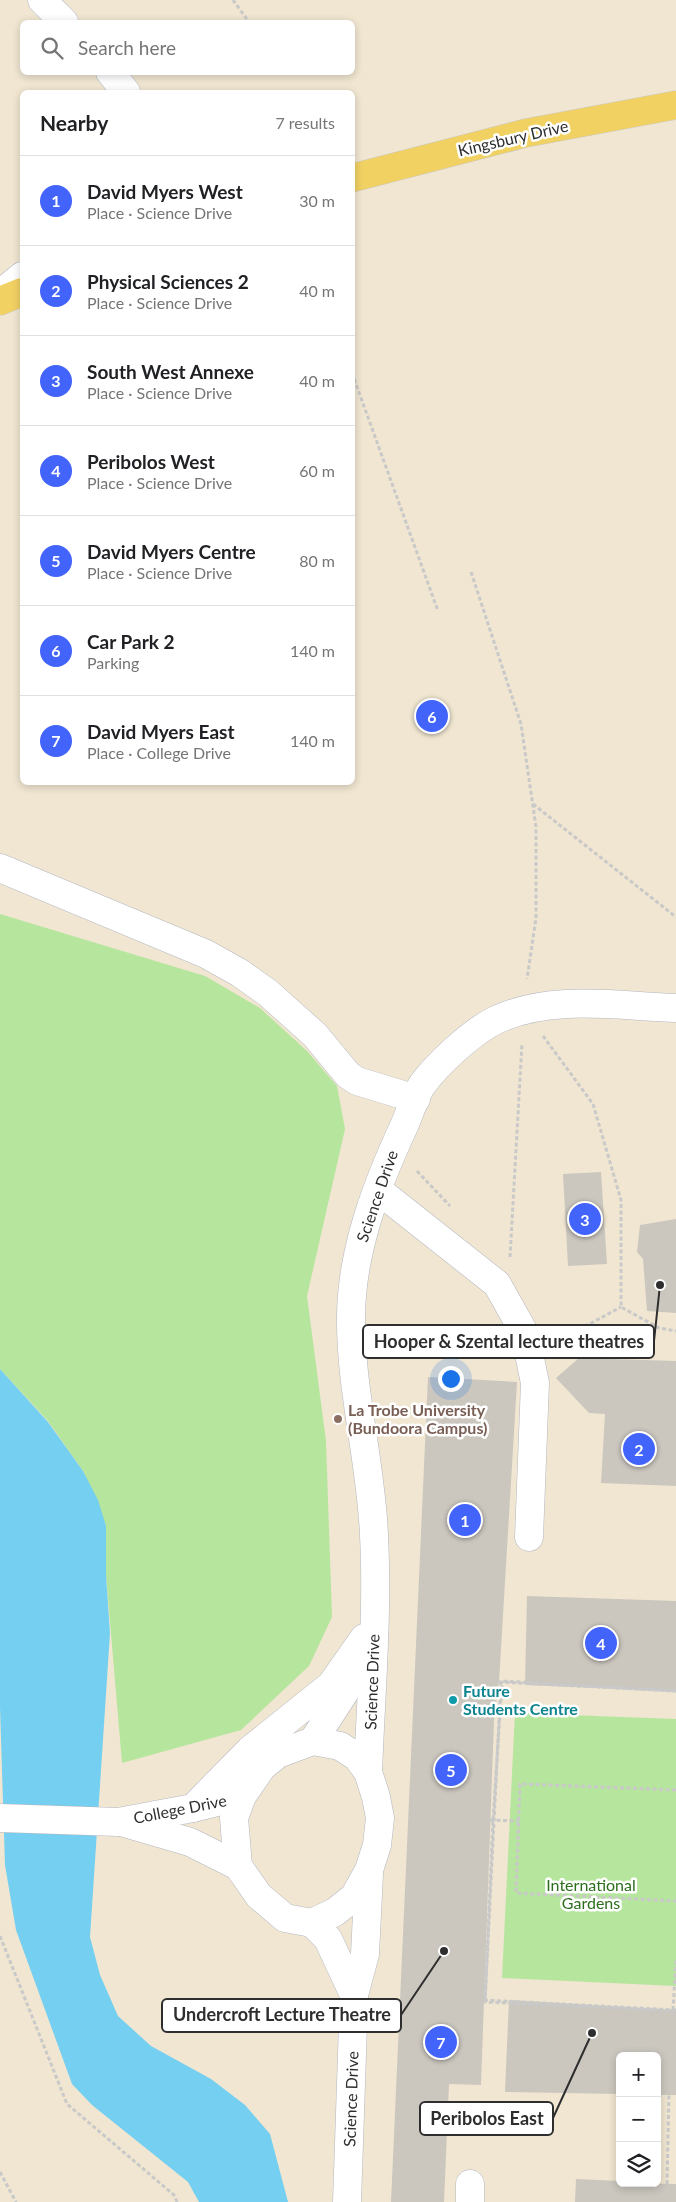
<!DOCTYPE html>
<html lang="en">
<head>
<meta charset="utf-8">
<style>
  :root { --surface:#fff; --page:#f6f6f6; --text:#202124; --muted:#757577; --line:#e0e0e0; --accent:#4264fb }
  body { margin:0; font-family:Lato,sans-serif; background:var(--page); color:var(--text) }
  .controls { position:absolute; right:15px; bottom:15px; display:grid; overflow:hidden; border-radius:8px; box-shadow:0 2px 8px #0003 }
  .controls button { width:45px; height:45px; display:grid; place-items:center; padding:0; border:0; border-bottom:1px solid var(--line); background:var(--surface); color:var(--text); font:25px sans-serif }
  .you { position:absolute; left:450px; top:1378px; width:18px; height:18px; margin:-12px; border:4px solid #fff; border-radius:50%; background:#1a73e8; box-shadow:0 0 0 8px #1a73e833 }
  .badge { display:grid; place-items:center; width:32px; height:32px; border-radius:50%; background:var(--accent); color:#fff; font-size:16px; font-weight:700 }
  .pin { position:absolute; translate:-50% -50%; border:2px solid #fff; box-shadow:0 1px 5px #0006 }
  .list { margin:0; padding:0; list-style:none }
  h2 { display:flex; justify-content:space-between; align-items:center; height:65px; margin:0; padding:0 20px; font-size:21px }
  h2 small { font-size:16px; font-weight:400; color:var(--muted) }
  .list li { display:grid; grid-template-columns:32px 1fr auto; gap:15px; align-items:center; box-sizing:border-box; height:90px; padding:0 20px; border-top:1px solid var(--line) }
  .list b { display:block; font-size:19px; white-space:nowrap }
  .list p { margin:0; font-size:16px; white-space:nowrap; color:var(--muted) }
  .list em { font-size:16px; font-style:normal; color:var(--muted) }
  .icon { flex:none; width:28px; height:28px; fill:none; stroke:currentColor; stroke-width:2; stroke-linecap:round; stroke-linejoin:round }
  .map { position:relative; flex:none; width:676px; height:2202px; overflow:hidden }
  .search { position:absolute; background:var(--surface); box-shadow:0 2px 8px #0003; left:20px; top:20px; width:335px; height:55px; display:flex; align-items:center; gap:12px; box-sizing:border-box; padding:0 18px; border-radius:8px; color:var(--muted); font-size:19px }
  .panel { position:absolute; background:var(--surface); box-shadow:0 2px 8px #0003; left:20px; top:90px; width:335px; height:695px; border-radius:8px }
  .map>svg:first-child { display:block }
</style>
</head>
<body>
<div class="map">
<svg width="676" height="2202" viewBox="0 0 676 2202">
  <rect width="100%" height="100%" fill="#efe9e1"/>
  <path fill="#f0e6d1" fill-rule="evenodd" d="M0,0H676V2202H0ZM22,22H352V72H22ZM22,92H352V782H22ZM620,2056H657V2183H620Z"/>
  <g fill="#b6e59e">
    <polygon points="0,914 205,976 260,1008 307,1051 337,1086 345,1129 307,1296 326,1441 332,1617 309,1666 241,1730 122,1763 106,1575 106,1526 83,1471 48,1421 0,1369"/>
    <polygon points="515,1713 676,1719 676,1986 502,1978"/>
  </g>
  <polygon fill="#75cff0" points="0,1369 48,1422 83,1471 98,1500 106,1526 106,1575 110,1633 90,1937 100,1975 118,2016 151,2046 211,2079 245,2105 270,2134 288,2202 199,2202 188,2182 92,2105 72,2084 16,1930 5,1865 0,1707"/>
  <g fill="#cbc7bf">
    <polygon points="601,1172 607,1264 568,1266 563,1174"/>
    <polygon points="676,1219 676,1313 647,1311 643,1259 637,1252 640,1225"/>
    <polygon points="579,1358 676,1361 676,1486 601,1483 605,1414 589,1413 556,1378"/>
    <polygon points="428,1377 517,1382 499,1682 494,1721 481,2085 449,2084 444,2202 391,2202"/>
    <polygon points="527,1596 676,1601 676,1691 525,1685"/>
    <polygon points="509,2000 676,2010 676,2095 657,2095 657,2056 620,2056 620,2094 505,2092"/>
    <polygon points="576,2179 620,2181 620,2183 676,2184 676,2202 575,2202"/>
  </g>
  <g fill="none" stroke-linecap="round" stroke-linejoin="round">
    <g stroke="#b4b7c1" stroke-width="29">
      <g id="minor">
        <polyline points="42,0 64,22"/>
        <polyline points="110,72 126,92"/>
        <polyline points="0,294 22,276"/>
        <polyline points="0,868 206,954 240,973 268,993 315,1035 348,1075 357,1081 416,1099"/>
        <polyline points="378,1190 497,1284 525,1334 535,1383 529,1537"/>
        <polygon points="313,1741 340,1746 357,1757 368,1772 376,1797 380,1818 377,1845 369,1870 354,1897 335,1912 312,1923 285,1918 259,1896 238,1866 234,1818 242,1796 262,1767 278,1754"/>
        <polyline points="313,1741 350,1684 354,1671"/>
        <path d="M368,1772C371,1693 378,1614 374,1535C371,1461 350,1389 351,1315C352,1249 377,1184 404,1126C410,1113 414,1097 422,1085C437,1064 473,1031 496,1020C551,994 617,1006 676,1008"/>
        <polyline points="193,1808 250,1750 331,1685 364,1638"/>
        <polyline points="0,1818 118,1822 193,1808 242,1796"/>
        <polyline points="125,1823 190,1842 238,1866"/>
        <polyline points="312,1923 328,1939 354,1995"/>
        <polyline points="347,2202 354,1995 365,1954 369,1874"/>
        <polyline points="470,2202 470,2184"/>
      </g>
    </g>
    <g stroke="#c9c9c9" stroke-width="29">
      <g id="major">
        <polyline points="352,178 526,133 676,105"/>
        <polyline points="0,301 22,292"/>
      </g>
    </g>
    <g stroke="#c9c9c9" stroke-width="3" stroke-dasharray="4 2.5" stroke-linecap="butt">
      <polyline points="233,0 249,22"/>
      <polyline points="352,373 438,611"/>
      <polyline points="471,572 521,724 536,827 536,918 527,979"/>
      <polyline points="533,804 676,917"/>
      <polyline points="543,1036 593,1104 621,1200 621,1307 659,1328 676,1331"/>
      <polyline points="417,1171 450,1206"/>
      <polyline points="510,1257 522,1043"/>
      <polyline points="556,1342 621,1307"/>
      <polyline points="676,1691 501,1681 485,2002 676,2011"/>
      <polyline points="676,1790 520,1784 516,1893 676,1901"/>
      <polyline points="490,1820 519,1821"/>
      <polyline points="0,1936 67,2104 174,2195 177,2202"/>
      <polyline points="673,2010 676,1959"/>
      <polyline points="0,2172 16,2202"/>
      <polyline points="667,2184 669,2095"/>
    </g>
    <use href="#minor" stroke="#fff" stroke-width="28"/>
    <use href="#major" stroke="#f2d163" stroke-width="28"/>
    <g stroke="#c9c9c9" stroke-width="3" stroke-dasharray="4 2.5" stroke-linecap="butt">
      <polyline points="499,1682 676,1691"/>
      <polyline points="484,2000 676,2010"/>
      <polyline points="485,2001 493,1820 502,1682"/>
    </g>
  </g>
  <circle fill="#8d6e63" stroke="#fff" stroke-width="2" cx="338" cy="1419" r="5"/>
  <circle fill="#0f9aa8" stroke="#fff" stroke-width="2" cx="453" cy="1700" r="5"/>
  <g text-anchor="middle" stroke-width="5" stroke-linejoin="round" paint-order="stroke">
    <g font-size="16" fill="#2e2e2e" stroke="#fff">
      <text transform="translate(513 138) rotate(-13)" y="6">Kingsbury Drive</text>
      <text transform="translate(377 1196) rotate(-71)" y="6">Science Drive</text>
      <text transform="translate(372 1682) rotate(-88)" y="6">Science Drive</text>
      <text transform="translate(180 1809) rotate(-11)" y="6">College Drive</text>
      <text transform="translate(351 2099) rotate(-88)" y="6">Science Drive</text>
    </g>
    <g font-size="16" font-weight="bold" fill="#785e54" stroke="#fff" text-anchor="start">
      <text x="348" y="1416">La Trobe University<tspan x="348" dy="18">(Bundoora Campus)</tspan></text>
    </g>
    <g font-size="16" font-weight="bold" fill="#0d838f" stroke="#fff" text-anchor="start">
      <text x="463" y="1697">Future<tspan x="463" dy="18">Students Centre</tspan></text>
    </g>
    <g font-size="16" fill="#2c6e1b" stroke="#fff">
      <text x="591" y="1891">International<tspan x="591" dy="18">Gardens</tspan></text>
    </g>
  </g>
  <path fill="none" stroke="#2e2e2e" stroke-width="2" d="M660 1285L654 1341M444 1951L401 2015M592 2033L553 2118"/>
  <g fill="#2e2e2e" stroke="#fff" stroke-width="2">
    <circle cx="660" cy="1285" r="5"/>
    <circle cx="444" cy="1951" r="5"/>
    <circle cx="592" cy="2033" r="5"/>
  </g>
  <g fill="#fff" stroke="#2e2e2e" stroke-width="2">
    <rect x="363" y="1325" width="291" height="33" rx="5"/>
    <rect x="162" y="1999" width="239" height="33" rx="5"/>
    <rect x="420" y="2102" width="133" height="33" rx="5"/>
  </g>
  <g font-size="18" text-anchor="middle" font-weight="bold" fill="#2e2e2e">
    <text x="509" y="1348">Hooper &amp; Szental lecture theatres</text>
    <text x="282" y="2021">Undercroft Lecture Theatre</text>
    <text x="487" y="2125">Peribolos East</text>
  </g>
</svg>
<div class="controls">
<button>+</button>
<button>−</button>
<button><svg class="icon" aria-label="layers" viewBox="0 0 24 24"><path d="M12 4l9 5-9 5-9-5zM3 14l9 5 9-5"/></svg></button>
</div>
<div class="you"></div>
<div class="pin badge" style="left:465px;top:1520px">1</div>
<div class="pin badge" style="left:639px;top:1449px">2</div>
<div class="pin badge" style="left:585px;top:1219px">3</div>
<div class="pin badge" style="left:601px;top:1643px">4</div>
<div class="pin badge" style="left:451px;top:1770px">5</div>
<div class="pin badge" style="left:432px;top:716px">6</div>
<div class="pin badge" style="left:441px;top:2042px">7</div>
<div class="search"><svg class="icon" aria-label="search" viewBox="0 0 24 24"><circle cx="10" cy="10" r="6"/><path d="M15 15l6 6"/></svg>Search here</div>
<section class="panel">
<h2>Nearby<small>7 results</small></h2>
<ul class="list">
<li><span class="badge">1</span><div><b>David Myers West</b><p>Place · Science Drive</p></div><em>30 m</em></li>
<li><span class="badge">2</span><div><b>Physical Sciences 2</b><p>Place · Science Drive</p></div><em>40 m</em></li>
<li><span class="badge">3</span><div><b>South West Annexe</b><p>Place · Science Drive</p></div><em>40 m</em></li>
<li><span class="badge">4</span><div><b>Peribolos West</b><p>Place · Science Drive</p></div><em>60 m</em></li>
<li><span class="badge">5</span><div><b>David Myers Centre</b><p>Place · Science Drive</p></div><em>80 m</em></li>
<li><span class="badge">6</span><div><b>Car Park 2</b><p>Parking</p></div><em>140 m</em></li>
<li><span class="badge">7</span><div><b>David Myers East</b><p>Place · College Drive</p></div><em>140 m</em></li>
</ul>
</section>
</div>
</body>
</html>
